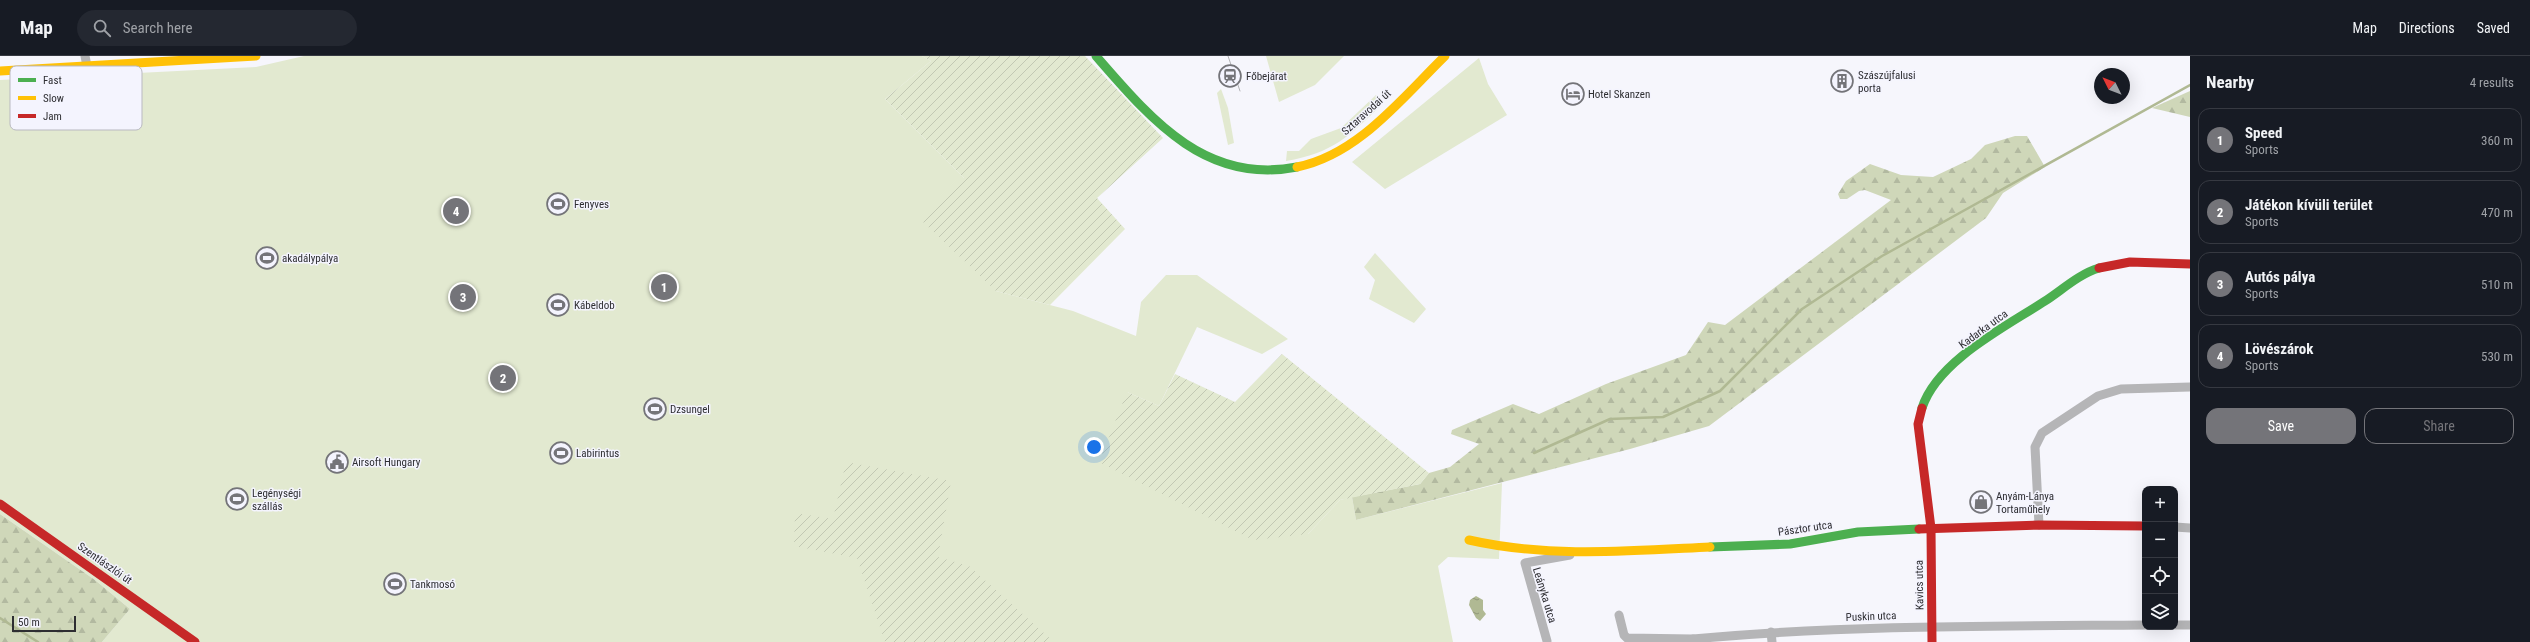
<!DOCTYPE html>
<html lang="en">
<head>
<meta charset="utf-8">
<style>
  :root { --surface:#171b24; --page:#242831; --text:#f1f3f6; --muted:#9ea1a6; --line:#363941; --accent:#747479 }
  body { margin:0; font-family:"Roboto Condensed",sans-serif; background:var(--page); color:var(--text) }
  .controls { position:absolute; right:12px; bottom:12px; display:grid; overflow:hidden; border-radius:8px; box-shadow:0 4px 16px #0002 }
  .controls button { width:36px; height:36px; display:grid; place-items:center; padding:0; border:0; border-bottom:1px solid var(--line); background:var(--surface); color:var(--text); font:20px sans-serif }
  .compass { position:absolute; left:2094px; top:12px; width:36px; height:36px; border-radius:50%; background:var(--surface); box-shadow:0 4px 16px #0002; rotate:312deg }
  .scale { position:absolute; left:12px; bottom:10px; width:64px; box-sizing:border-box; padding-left:4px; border:2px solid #2e2e32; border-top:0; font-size:11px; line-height:14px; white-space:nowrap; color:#2e2e32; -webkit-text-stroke:3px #f4f4fe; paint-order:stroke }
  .you { position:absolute; left:1094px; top:391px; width:14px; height:14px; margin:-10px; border:3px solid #fff; border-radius:50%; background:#1a73e8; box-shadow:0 0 0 6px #1a73e833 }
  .badge { display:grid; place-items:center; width:26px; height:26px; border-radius:50%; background:var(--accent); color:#fff; font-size:13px; font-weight:700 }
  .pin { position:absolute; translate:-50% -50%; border:2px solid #fff; box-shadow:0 1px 4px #0006 }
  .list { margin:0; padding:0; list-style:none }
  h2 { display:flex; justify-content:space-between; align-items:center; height:52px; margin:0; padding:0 16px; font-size:17px }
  h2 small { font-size:13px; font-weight:400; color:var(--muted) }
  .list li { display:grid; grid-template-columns:26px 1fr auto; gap:12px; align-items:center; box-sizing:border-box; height:64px; margin:0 8px 8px; padding:0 8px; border:1px solid var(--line); border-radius:12px }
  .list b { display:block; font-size:15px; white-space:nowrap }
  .list p { margin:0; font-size:13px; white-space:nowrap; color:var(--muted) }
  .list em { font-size:13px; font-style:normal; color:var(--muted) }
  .actions { display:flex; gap:8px; padding:12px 16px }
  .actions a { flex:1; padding:9px 0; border:1px solid var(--accent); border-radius:12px; text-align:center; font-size:14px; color:var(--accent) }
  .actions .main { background:var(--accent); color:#fff }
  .icon { flex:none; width:22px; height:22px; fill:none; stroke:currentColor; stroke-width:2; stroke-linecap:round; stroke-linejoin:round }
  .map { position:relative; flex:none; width:2190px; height:586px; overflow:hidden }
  header { display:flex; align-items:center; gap:24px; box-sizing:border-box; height:56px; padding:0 20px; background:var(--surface); border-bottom:1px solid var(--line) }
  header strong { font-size:19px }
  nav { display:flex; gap:22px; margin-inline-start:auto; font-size:14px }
  .search { width:280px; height:36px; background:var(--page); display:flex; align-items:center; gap:10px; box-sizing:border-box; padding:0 14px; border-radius:22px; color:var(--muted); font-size:15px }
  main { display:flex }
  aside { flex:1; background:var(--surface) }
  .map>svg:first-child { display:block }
</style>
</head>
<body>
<header>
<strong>Map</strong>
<div class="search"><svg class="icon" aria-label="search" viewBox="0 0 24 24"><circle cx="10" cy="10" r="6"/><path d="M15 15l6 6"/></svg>Search here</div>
<nav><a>Map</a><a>Directions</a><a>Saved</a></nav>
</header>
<main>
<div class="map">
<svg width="2190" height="586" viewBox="0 0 2190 586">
  <defs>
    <pattern id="forest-firs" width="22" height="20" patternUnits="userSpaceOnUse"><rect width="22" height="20" fill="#cfd7b9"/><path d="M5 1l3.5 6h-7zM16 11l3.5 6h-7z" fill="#b2b9a0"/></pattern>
    <pattern id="garden-furrows" width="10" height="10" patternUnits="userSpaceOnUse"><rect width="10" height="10" fill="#e2e9d0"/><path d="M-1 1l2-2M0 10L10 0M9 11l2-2" fill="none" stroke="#c2c8b3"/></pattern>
    <pattern id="water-ripples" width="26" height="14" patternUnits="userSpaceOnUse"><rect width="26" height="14" fill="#b0b993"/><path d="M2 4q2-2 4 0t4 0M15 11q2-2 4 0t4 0" fill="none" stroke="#909779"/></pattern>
  </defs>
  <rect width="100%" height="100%" fill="#f6f6fc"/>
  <g fill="#e2e9d0">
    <polygon points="304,0 922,0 931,5 885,43 964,122 996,235 1073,255 1136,280 1141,246 1166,219 1197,219 1288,283 1262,298 1197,271 1159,350 1127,336 1308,478 1340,444 1352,441 1356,464 1502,427 1499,503 1448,501 1438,510 1453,586 102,586 130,553 95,524 0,458 0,24 256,11"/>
    <polygon points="1266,0 1344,0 1315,29 1279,46"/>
    <polygon points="1479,2 1488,28 1507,59 1385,133 1352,106"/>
    <polygon points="1221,33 1228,52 1234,87 1228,89 1217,37"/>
    <path d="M1376,39L1383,47C1350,80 1333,97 1286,105L1287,95H1299L1311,83L1341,72Z"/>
    <polygon points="1375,197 1426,253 1414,267 1369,243 1375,224 1364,211"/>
  </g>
  <g fill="url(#forest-firs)">
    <polygon points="2190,35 2190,61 2152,52"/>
    <polygon points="2015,80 2027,80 2045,111 2003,137 1986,162 1709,370 1630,393 1356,464 1352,441 1420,428 1429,417 1450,411 1479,388 1451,378 1452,374 1513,348 1539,358 1606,328 1686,299 1708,266 1725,269 1891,144 1865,134 1859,135 1847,143 1840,143 1838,138 1846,125 1870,108 1901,119 1933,121 1971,103 1985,89"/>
    <polygon points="0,458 95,524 130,553 102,586 0,586"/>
  </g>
  <g fill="url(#garden-furrows)">
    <polygon points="922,0 1085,0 1163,82 1097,142 1125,173 1050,249 996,235 922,165 964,122 885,43 931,5"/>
    <polygon points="1282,298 1429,417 1420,428 1340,444 1308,478 1253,484 1099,406 1127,336 1159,350 1175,318 1235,346"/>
    <polygon points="846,406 951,425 938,501 969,510 1054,586 885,586 857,502 794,490 795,457 833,463"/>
  </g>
  <polygon fill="url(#water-ripples)" points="1476,540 1483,544 1483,554 1486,558 1480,565 1476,562 1469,549 1470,544"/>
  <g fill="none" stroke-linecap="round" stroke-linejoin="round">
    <g stroke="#b0b993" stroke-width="2.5">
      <polyline points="1534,397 1610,363 1663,361 1720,335 1802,253 1882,200 2190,29"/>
      <polyline points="0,562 38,586"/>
    </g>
    <g stroke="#b5b5b7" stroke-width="9">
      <polyline points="85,0 87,10"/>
      <polyline points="2039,469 2035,391 2042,377 2098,340 2121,333 2190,331"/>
      <polyline points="2175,471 2190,472"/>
      <polyline points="1619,559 1624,579 1627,582 1693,583"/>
      <polyline points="2175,569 2190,569"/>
      <polyline points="1771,576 1772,586"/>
      <polyline points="1547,585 1525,507 1570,499"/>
      <path d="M1688,586L1693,583C1844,569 1994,570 2145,569"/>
    </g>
    <g stroke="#4caf50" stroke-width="9">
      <path d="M1096,0C1150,62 1205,129 1297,111"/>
      <path d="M1922,352C1937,305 2005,271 2045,245C2062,234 2079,218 2099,212"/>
      <polyline points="1710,491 1790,488 1858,476 1919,473"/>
    </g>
    <g stroke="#ffc107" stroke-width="9">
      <polyline points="0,15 256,0"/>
      <path d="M1297,111C1358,99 1402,42 1445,0"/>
      <path d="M1469,484C1548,502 1629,495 1710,491"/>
    </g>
    <g stroke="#c62828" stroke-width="9">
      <polyline points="2099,212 2130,206 2190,208"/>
      <polyline points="1922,352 1918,368 1931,472 1932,586"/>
      <polyline points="0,448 195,586"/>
      <polyline points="1919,473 2039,469 2145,470"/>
    </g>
    <polyline stroke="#b3b3b6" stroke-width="1" points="1228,0 1240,35"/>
  </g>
  <defs>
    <g id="station-ring" transform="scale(1.15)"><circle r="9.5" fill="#f4f4fe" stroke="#747479" stroke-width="1.5"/><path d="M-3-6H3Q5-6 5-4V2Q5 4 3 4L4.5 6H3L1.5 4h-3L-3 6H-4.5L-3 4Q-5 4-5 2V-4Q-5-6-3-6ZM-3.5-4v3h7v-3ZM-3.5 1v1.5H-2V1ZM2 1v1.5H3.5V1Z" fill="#747479"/></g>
    <g id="building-ring" transform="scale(1.15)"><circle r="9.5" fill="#f4f4fe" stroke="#747479" stroke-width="1.5"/><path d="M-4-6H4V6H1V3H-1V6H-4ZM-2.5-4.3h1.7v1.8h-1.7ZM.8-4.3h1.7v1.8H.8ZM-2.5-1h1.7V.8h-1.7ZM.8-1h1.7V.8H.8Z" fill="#747479"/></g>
    <g id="hotel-ring" transform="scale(1.15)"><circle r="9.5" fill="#f4f4fe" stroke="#747479" stroke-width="1.5"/><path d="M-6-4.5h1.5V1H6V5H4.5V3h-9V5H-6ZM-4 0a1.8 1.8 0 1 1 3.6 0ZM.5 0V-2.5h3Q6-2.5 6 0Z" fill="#747479"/></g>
    <g id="stadium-ring" transform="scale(1.15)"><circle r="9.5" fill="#f4f4fe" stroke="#747479" stroke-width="1.5"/><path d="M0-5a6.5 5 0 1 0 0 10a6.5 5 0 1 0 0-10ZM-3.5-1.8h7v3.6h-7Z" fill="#747479"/></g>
    <g id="civic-ring" transform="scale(1.15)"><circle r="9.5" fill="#f4f4fe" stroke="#747479" stroke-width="1.5"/><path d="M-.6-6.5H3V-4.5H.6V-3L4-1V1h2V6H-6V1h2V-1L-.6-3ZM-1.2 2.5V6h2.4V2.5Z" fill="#747479"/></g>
    <g id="shop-ring" transform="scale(1.15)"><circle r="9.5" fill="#f4f4fe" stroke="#747479" stroke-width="1.5"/><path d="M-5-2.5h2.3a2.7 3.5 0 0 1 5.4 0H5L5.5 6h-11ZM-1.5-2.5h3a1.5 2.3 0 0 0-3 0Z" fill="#747479"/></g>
  </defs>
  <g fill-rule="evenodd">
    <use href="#station-ring" x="1230" y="20"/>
    <use href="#building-ring" x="1842" y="25"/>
    <use href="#hotel-ring" x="1573" y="38"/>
    <use href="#stadium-ring" x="558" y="148"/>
    <use href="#stadium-ring" x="267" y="202"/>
    <use href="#stadium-ring" x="558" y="249"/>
    <use href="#stadium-ring" x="655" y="353"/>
    <use href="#stadium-ring" x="561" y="397"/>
    <use href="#civic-ring" x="337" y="406"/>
    <use href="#stadium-ring" x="237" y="443"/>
    <use href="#shop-ring" x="1981" y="446"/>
    <use href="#stadium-ring" x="395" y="528"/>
  </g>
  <g text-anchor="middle" stroke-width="3" stroke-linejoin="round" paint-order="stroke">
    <g font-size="11" fill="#2e2e32" stroke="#f4f4fe" text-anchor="start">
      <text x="1858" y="23">Szászújfalusi<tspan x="1858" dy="13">porta</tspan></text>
      <text x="1246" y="24">Főbejárat</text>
      <text x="1588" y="42">Hotel Skanzen</text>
      <text x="574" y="152">Fenyves</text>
      <text x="282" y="206">akadálypálya</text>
      <text x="574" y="253">Kábeldob</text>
      <text x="670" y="357">Dzsungel</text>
      <text x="576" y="401">Labirintus</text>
      <text x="352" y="410">Airsoft Hungary</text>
      <text x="252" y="441">Legénységi<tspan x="252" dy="13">szállás</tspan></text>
      <text x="1996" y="444">Anyám-Lánya<tspan x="1996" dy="13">Tortaműhely</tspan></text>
      <text x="410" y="532">Tankmosó</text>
    </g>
    <g font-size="11" fill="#2e2e32" stroke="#f4f4fe">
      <text transform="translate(1366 56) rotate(-42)" y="4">Sztaravodai út</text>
      <text transform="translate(1983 273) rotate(-36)" y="4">Kadarka utca</text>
      <text transform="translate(1805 472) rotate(-8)" y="4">Pásztor utca</text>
      <text transform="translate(105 507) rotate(35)" y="4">Szentlászlói út</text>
      <text transform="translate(1919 529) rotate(-91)" y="4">Kavics utca</text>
      <text transform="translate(1545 539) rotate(73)" y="4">Leányka utca</text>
      <text transform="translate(1871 560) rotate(-2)" y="4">Puskin utca</text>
    </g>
  </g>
  <rect x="10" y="10" width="132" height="64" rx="6" fill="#f4f4fe" stroke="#b9b9c1" stroke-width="1"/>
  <rect x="18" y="22" width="18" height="4" fill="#4caf50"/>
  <rect x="18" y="40" width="18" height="4" fill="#ffc107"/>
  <rect x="18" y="58" width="18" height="4" fill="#c62828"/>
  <g font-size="11" fill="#2e2e32">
    <text x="43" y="28">Fast</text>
    <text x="43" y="46">Slow</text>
    <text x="43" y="64">Jam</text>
  </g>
</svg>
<div class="controls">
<button>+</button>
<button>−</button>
<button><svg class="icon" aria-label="locate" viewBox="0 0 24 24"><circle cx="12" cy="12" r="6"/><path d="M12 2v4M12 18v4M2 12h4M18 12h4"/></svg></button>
<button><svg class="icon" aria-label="layers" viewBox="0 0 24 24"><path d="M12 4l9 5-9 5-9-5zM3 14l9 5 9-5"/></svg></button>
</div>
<svg class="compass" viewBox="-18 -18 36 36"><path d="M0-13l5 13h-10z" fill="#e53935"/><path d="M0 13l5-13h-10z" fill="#9ea1a6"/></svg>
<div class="scale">50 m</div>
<div class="you"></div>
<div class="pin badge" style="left:664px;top:231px">1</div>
<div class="pin badge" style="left:503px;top:322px">2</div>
<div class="pin badge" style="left:463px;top:241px">3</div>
<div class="pin badge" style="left:456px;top:155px">4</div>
</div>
<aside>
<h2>Nearby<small>4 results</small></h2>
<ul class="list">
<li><span class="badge">1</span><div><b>Speed</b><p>Sports</p></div><em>360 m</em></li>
<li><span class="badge">2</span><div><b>Játékon kívüli terület</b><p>Sports</p></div><em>470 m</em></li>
<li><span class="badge">3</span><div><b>Autós pálya</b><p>Sports</p></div><em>510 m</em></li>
<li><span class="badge">4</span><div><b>Lövészárok</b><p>Sports</p></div><em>530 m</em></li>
</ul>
<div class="actions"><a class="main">Save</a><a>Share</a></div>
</aside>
</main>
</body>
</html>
